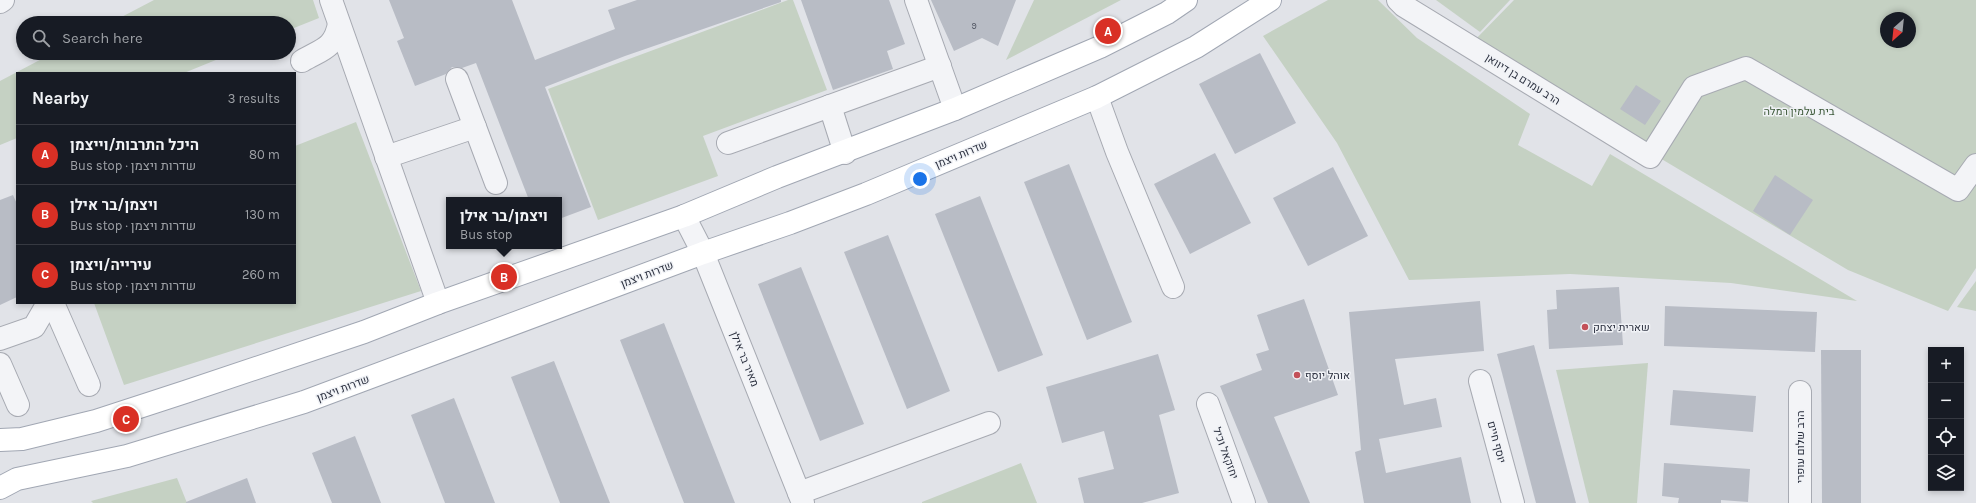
<!DOCTYPE html>
<html lang="en">
<head>
<meta charset="utf-8">
<style>
  :root { --surface:#171b24; --page:#242831; --text:#f1f3f6; --muted:#9ea1a6; --line:#363941; --accent:#d93025 }
  body { margin:0; font-family:Karla,Heebo,sans-serif; background:var(--page); color:var(--text) }
  .controls { position:absolute; right:12px; bottom:12px; display:grid; overflow:hidden; border-radius:0px; box-shadow:0 2px 6px #0003 }
  .controls button { width:36px; height:36px; display:grid; place-items:center; padding:0; border:0; border-bottom:1px solid var(--line); background:var(--surface); color:var(--text); font:20px sans-serif }
  .compass { position:absolute; left:1880px; top:12px; width:36px; height:36px; border-radius:50%; background:var(--surface); box-shadow:0 2px 6px #0003; rotate:207deg }
  .you { position:absolute; left:920px; top:179px; width:14px; height:14px; margin:-10px; border:3px solid #fff; border-radius:50%; background:#1a73e8; box-shadow:0 0 0 6px #1a73e833 }
  .badge { display:grid; place-items:center; width:26px; height:26px; border-radius:50%; background:var(--accent); color:#fff; font-size:13px; font-weight:700 }
  .pin { position:absolute; translate:-50% -50%; border:2px solid #fff; box-shadow:0 1px 4px #0006 }
  .popup { position:absolute; left:446px; top:197px; width:116px; height:52px; box-sizing:border-box; display:grid; place-content:center; border-radius:0px; background:var(--surface); filter:drop-shadow(0 1px 3px #0005); font-size:13px; white-space:nowrap; color:var(--muted) }
  .popup b { font-size:15px; color:var(--text) }
  .popup::after { content:''; position:absolute; left:50%; top:100%; margin-left:-8px; border:8px solid transparent; border-top-color:var(--surface) }
  .list { margin:0; padding:0; list-style:none }
  h2 { display:flex; justify-content:space-between; align-items:center; height:52px; margin:0; padding:0 16px; font-size:17px }
  h2 small { font-size:13px; font-weight:400; color:var(--muted) }
  .list li { display:grid; grid-template-columns:26px 1fr auto; gap:12px; align-items:center; box-sizing:border-box; height:60px; padding:0 16px; border-top:1px solid var(--line) }
  .list b { display:block; font-size:15px; white-space:nowrap }
  .list p { margin:0; font-size:13px; white-space:nowrap; color:var(--muted) }
  .list em { font-size:13px; font-style:normal; color:var(--muted) }
  .icon { flex:none; width:22px; height:22px; fill:none; stroke:currentColor; stroke-width:2; stroke-linecap:round; stroke-linejoin:round }
  .map { position:relative; flex:none; width:1976px; height:503px; overflow:hidden }
  .search { position:absolute; background:var(--surface); box-shadow:0 2px 6px #0003; left:16px; top:16px; width:280px; height:44px; display:flex; align-items:center; gap:10px; box-sizing:border-box; padding:0 14px; border-radius:22px; color:var(--muted); font-size:15px }
  .panel { position:absolute; background:var(--surface); box-shadow:0 2px 6px #0003; left:16px; top:72px; width:280px; height:232px; border-radius:0px }
  .map>svg:first-child { display:block }
</style>
</head>
<body>
<div class="map">
<svg width="1976" height="503" viewBox="0 0 1976 503">
  <rect width="100%" height="100%" fill="#e1e3e8"/>
  <g fill="#c5d1c3" fill-rule="evenodd">
    <polygon points="154,0 313,0 319,18 289,30 289,23 110,23"/>
    <polygon points="788,0 793,0 827,90 703,136 718,176 598,220 548,89"/>
    <polygon points="1034,0 1121,0 1006,60"/>
    <polygon points="1328,0 1378,0 1417,38 1530,114 1518,145 1592,186 1610,154 1857,301 1731,283 1570,274 1409,280 1337,143 1263,36"/>
    <polygon points="1436,0 1510,0 1480,32"/>
    <path d="M1514,0H1976V268L1948,311L1848,270L1470,45ZM1886,18H1910V42H1886Z"/>
    <polygon points="53,53 233,53 184,73 17,73 17,138 0,145 0,81"/>
    <polygon points="356,122 421,291 124,385 94,303 295,303 295,146"/>
    <polygon points="1976,281 1976,311 1957,307"/>
    <polygon points="1648,363 1637,503 1589,503 1556,370"/>
    <polygon points="1021,463 1037,503 922,503 922,502"/>
    <polygon points="177,478 187,503 93,503 91,501"/>
  </g>
  <g fill="#b8bcc5">
    <polygon points="389,0 512,0 535,60 615,29 608,10 637,0 781,0 781,2 625,56 545,87 591,207 559,219 559,200 529,200 476,63 462,68 452,67 446,74 415,86 397,41 404,38"/>
    <polygon points="801,0 889,0 905,44 887,51 893,69 833,90"/>
    <polygon points="931,0 1016,0 998,46 982,38 954,51"/>
    <polygon points="1260,53 1296,123 1235,154 1199,84"/>
    <polygon points="1636,85 1661,101 1645,125 1620,109"/>
    <polygon points="1215,153 1251,223 1190,254 1154,184"/>
    <polygon points="1069,164 1132,322 1087,340 1024,182"/>
    <polygon points="1333,167 1368,236 1308,266 1273,198"/>
    <polygon points="1775,175 1813,200 1790,235 1753,211"/>
    <polygon points="13,195 17,204 17,297 0,305 0,200"/>
    <polygon points="980,196 1043,355 998,372 935,214"/>
    <polygon points="888,235 950,391 907,409 844,252"/>
    <polygon points="801,267 864,424 820,441 758,284"/>
    <polygon points="1619,287 1623,345 1549,349 1547,310 1557,309 1556,290"/>
    <polygon points="1304,299 1338,395 1274,417 1310,503 1268,503 1220,386 1262,370 1256,354 1269,350 1257,315"/>
    <polygon points="1480,301 1484,351 1395,359 1404,405 1436,398 1442,427 1379,439 1386,473 1461,457 1471,503 1364,503 1355,452 1361,450 1349,312"/>
    <polygon points="1665,306 1817,312 1815,352 1664,346"/>
    <polygon points="664,323 735,503 684,503 620,340"/>
    <polygon points="1534,345 1576,503 1536,503 1497,354"/>
    <polygon points="1821,350 1861,350 1861,503 1822,503"/>
    <polygon points="1158,354 1175,410 1159,415 1179,493 1142,503 1084,503 1078,478 1114,469 1104,431 1062,443 1046,387"/>
    <polygon points="554,361 610,503 560,503 511,377"/>
    <polygon points="1673,390 1756,396 1753,432 1670,425"/>
    <polygon points="454,398 495,503 445,503 411,415"/>
    <polygon points="355,436 381,503 332,503 312,453"/>
    <polygon points="1664,463 1750,469 1748,502 1721,500 1721,503 1678,503 1679,498 1662,496"/>
    <polygon points="247,478 256,503 186,503 186,502"/>
  </g>
  <g fill="none" stroke-linecap="round" stroke-linejoin="round">
    <g stroke="#a7aab2" stroke-width="24">
      <g id="minor">
        <polyline points="331,0 438,303"/>
        <polyline points="916,0 955,109"/>
        <polyline points="1398,0 1404,6 1650,157 1694,87 1746,68 1958,190 1976,165"/>
        <polyline points="0,2 3,0"/>
        <path d="M302,61C322,49 334,49 339,24"/>
        <polyline points="457,79 496,183"/>
        <polyline points="1097,97 1117,152 1173,287"/>
        <polyline points="830,106 845,153"/>
        <polyline points="728,143 940,66"/>
        <polyline points="386,157 475,127"/>
        <polyline points="684,216 703,253 803,503"/>
        <polyline points="53,303 89,385"/>
        <polyline points="0,339 34,327 48,303"/>
        <polyline points="0,364 18,405"/>
        <polyline points="1480,381 1513,503"/>
        <polyline points="1208,404 1244,503"/>
        <polyline points="799,493 989,423"/>
        <polyline points="1800,503 1800,392"/>
      </g>
    </g>
    <g stroke="#a1a7b3" stroke-width="24">
      <g id="major">
        <polyline points="0,440 22,439 96,421 185,392 364,332 438,303 684,216 777,177 955,109 1100,47 1167,13 1186,0"/>
        <polyline points="0,488 17,479 127,456 304,402 703,253 790,223 866,194 1097,97 1196,47 1270,0"/>
      </g>
    </g>
    <use href="#minor" stroke="#f3f4f7" stroke-width="22"/>
    <use href="#major" stroke="#fff" stroke-width="22"/>
  </g>
  <g fill="#c35059" stroke="#f0f2f6" stroke-width="1.5">
    <circle cx="1585" cy="327" r="4"/>
    <circle cx="1297" cy="375" r="4"/>
  </g>
  <g text-anchor="middle" stroke-width="3" stroke-linejoin="round" paint-order="stroke">
    <g font-size="9" fill="#4e5360">
      <text x="974" y="29">9</text>
    </g>
    <g font-size="11" fill="#2b303f" stroke="#f0f2f6">
      <text transform="translate(1523 79) rotate(32)" y="4">הרב עמרם בן דיוואן</text>
      <text transform="translate(961 154) rotate(-23)" y="4">שדרות ויצמן</text>
      <text transform="translate(647 274) rotate(-21)" y="4">שדרות ויצמן</text>
      <text transform="translate(745 359) rotate(68)" y="4">מאיר בר אילן</text>
      <text transform="translate(343 388) rotate(-21)" y="4">שדרות ויצמן</text>
      <text transform="translate(1497 442) rotate(75)" y="4">יוסף חיים</text>
      <text transform="translate(1800 447) rotate(-90)" y="4">הרב שלום עופרי</text>
      <text transform="translate(1226 453) rotate(70)" y="4">יחזקאל וכיל</text>
    </g>
    <g font-size="11" fill="#3d5939" stroke="#f0f2f6">
      <text x="1799" y="115">בית עלמין רמלה</text>
    </g>
    <g font-size="11" fill="#2b303f" stroke="#f0f2f6" text-anchor="start">
      <text x="1593" y="331">שארית יצחק</text>
      <text x="1305" y="379">אוהל יוסף</text>
    </g>
  </g>
</svg>
<div class="controls">
<button>+</button>
<button>−</button>
<button><svg class="icon" aria-label="locate" viewBox="0 0 24 24"><circle cx="12" cy="12" r="6"/><path d="M12 2v4M12 18v4M2 12h4M18 12h4"/></svg></button>
<button><svg class="icon" aria-label="layers" viewBox="0 0 24 24"><path d="M12 4l9 5-9 5-9-5zM3 14l9 5 9-5"/></svg></button>
</div>
<svg class="compass" viewBox="-18 -18 36 36"><path d="M0-13l5 13h-10z" fill="#e53935"/><path d="M0 13l5-13h-10z" fill="#9ea1a6"/></svg>
<div class="you"></div>
<div class="pin badge" style="left:1108px;top:31px">A</div>
<div class="pin badge" style="left:504px;top:277px">B</div>
<div class="popup"><b>ויצמן/בר אילן</b>Bus stop</div>
<div class="pin badge" style="left:126px;top:419px">C</div>
<div class="search"><svg class="icon" aria-label="search" viewBox="0 0 24 24"><circle cx="10" cy="10" r="6"/><path d="M15 15l6 6"/></svg>Search here</div>
<section class="panel">
<h2>Nearby<small>3 results</small></h2>
<ul class="list">
<li><span class="badge">A</span><div><b>היכל התרבות/וייצמן</b><p>Bus stop · שדרות ויצמן</p></div><em>80 m</em></li>
<li><span class="badge">B</span><div><b>ויצמן/בר אילן</b><p>Bus stop · שדרות ויצמן</p></div><em>130 m</em></li>
<li><span class="badge">C</span><div><b>עירייה/ויצמן</b><p>Bus stop · שדרות ויצמן</p></div><em>260 m</em></li>
</ul>
</section>
</div>
</body>
</html>
